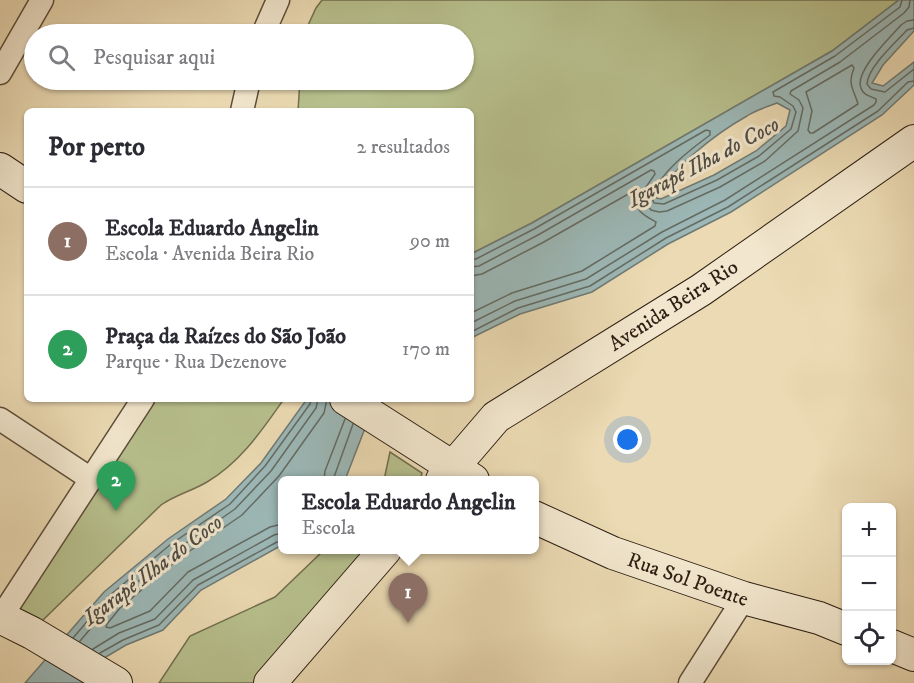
<!DOCTYPE html>
<html lang="pt">
<head>
<meta charset="utf-8">
<style>
  :root { --surface:#fff; --page:#f7f7f7; --text:#2b2b33; --muted:#7c7c81; --line:#e1e1e2; --accent:#ea580c }
  body { margin:0; font-family:"IM FELL DW Pica",serif; background:var(--page); color:var(--text) }
  .controls { position:absolute; right:18px; bottom:18px; display:grid; overflow:hidden; border-radius:9px; box-shadow:0 2px 4px #0004 }
  .controls button { width:54px; height:54px; display:grid; place-items:center; padding:0; border:0; border-bottom:2px solid var(--line); background:var(--surface); color:var(--text); font:30px sans-serif }
  .you { position:absolute; left:628px; top:440px; width:21px; height:21px; margin:-15px; border:4px solid #fff; border-radius:50%; background:#1a73e8; box-shadow:0 0 0 9px #1a73e833 }
  .badge { display:grid; place-items:center; width:39px; height:39px; border-radius:50%; background:var(--accent); color:#fff; font-size:20px; font-weight:700 }
  .pin { position:absolute; translate:-50% -50px; filter:drop-shadow(0 2px 3px #0008) }
  .pin::after { content:''; position:absolute; top:32px; width:21px; height:18px; background:inherit; clip-path:polygon(0 0,100% 0,50% 100%) }
  .popup { position:absolute; left:278px; top:476px; width:261px; height:78px; box-sizing:border-box; display:grid; place-content:center; border-radius:9px; background:var(--surface); filter:drop-shadow(0 2px 4px #0005); font-size:20px; white-space:nowrap; color:var(--muted) }
  .popup b { font-size:22px; color:var(--text) }
  .popup::after { content:''; position:absolute; left:50%; top:100%; margin-left:-12px; border:12px solid transparent; border-top-color:var(--surface) }
  .list { margin:0; padding:0; list-style:none }
  h2 { display:flex; justify-content:space-between; align-items:center; height:78px; margin:0; padding:0 24px; font-size:26px }
  h2 small { font-size:20px; font-weight:400; color:var(--muted) }
  .list li { display:grid; grid-template-columns:39px 1fr auto; gap:18px; align-items:center; box-sizing:border-box; height:108px; padding:0 24px; border-top:2px solid var(--line) }
  .list b { display:block; font-size:22px; white-space:nowrap }
  .list p { margin:0; font-size:20px; white-space:nowrap; color:var(--muted) }
  .list em { font-size:20px; font-style:normal; color:var(--muted) }
  .icon { flex:none; width:33px; height:33px; fill:none; stroke:currentColor; stroke-width:2; stroke-linecap:round; stroke-linejoin:round }
  .map { position:relative; flex:none; width:914px; height:683px; overflow:hidden }
  .search { position:absolute; background:var(--surface); box-shadow:0 2px 4px #0004; left:24px; top:24px; width:450px; height:66px; display:flex; align-items:center; gap:15px; box-sizing:border-box; padding:0 21px; border-radius:33px; color:var(--muted); font-size:22px }
  .panel { position:absolute; background:var(--surface); box-shadow:0 2px 4px #0004; left:24px; top:108px; width:450px; height:294px; border-radius:9px }
  .map>svg:first-child { display:block }
</style>
</head>
<body>
<div class="map">
<svg width="914" height="683" viewBox="0 0 914 683">
  <rect width="100%" height="100%" fill="#ebdab3"/>
  <filter id="stains"><feTurbulence type="fractalNoise" baseFrequency=".00333" numOctaves="4"/><feColorMatrix values="0 0 0 0 .2 0 0 0 0 .09 0 0 0 0 .02 0 0 0 .5 -.17"/></filter>
  <radialGradient id="worn" r=".72"><stop offset=".6" stop-color="#630" stop-opacity="0"/><stop offset="1" stop-color="#630" stop-opacity=".3"/></radialGradient>
  <g fill="#b7c08d" stroke="#726f50" stroke-width="1.5">
    <polygon points="322,0 899,0 832,51 532,223 471,254 471,111 298,111 300,80 464,80 464,34 304,34 316,8"/>
    <path d="M151,399H284C262,430 241,462 207,482C192,491 175,495 161,505L43,620L36,630L11,608Z"/>
    <polygon points="390,452 422,473 420,480 384,480"/>
    <polygon points="324,550 372,550 257,683 159,683 190,636 275,597"/>
  </g>
  <g fill="#9cb8b7" stroke="#6f7a75" stroke-width="1.5" fill-rule="evenodd">
    <path d="M899,0H914V31L883,65L872,83L883,86L914,62V85L882,115L731,212L668,244L592,292L520,314L471,338V254L532,223L832,51ZM777,103L790,110L786,126L756,151L714,175L661,199L656,198C674,166 715,134 747,116C756,110 767,107 777,103Z"/>
    <polygon points="307,399 380,399 374,405 345,480 282,480 282,545 201,590 163,630 126,645 104,658 84,683 25,683 104,592 168,539 226,499 261,463"/>
  </g>
  <g fill="none" stroke-linecap="round" stroke-linejoin="round">
    <g stroke="#646b64" stroke-width="1.5">
      <path d="M914,28L907,30C895,43 868,67 867,84L871,89L885,92L914,69"/>
      <path d="M852,65L854,68C847,86 854,89 858,104L813,133H810L808,130L812,111L806,92Z"/>
      <path d="M471,259H476L534,229L706,130L710,131V135C687,152 664,170 651,195L654,203L664,204L717,180L759,156L791,129L796,112L793,106L780,97L774,96L773,92L835,56L900,7L902,0"/>
      <polyline points="471,267 479,266 538,235 651,170 654,171 655,174 644,190 644,201 651,210 659,212 667,211 720,187 765,161 798,131 803,108 799,100 790,94 791,91 840,62 904,13 909,7 910,0"/>
      <path d="M471,276L482,274L542,243L630,193L634,194C635,211 643,215 656,222L655,226L582,271L512,293L471,313"/>
      <path d="M471,323L515,301L586,279L662,232L725,200L874,105L876,102V99C870,96 863,95 861,88C854,71 891,37 901,25L907,21L914,20"/>
      <polyline points="471,332 518,308 590,286 666,238 728,207 878,111 908,82 914,81"/>
      <polyline points="324,480 325,471 345,419"/>
      <polyline points="333,480 353,424"/>
      <polyline points="282,524 270,527 188,572 150,611 110,628 106,627 107,624 120,608 181,557 242,515 279,476 324,413 327,399"/>
      <polyline points="73,638 109,596 171,544 230,504 265,466 310,404 311,399"/>
      <polyline points="80,641 114,601 176,550 235,509 271,471 316,408 318,399"/>
      <polyline points="93,649 119,633 155,619 193,580 274,535 282,533"/>
      <polyline points="100,653 123,640 159,625 198,585 277,542 282,541"/>
    </g>
    <g stroke="#5c4d3a" stroke-width="25">
      <g id="street">
        <polyline points="263,34 278,0"/>
        <polyline points="0,73 42,0"/>
        <polyline points="242,111 249,80"/>
        <polyline points="0,419 91,479"/>
        <polyline points="1,617 143,399"/>
        <polyline points="690,683 744,598"/>
      </g>
    </g>
    <g stroke="#2c1e12" stroke-width="34">
      <g id="secondary">
        <polyline points="0,169 27,187"/>
        <polyline points="346,399 473,480"/>
        <polyline points="442,480 496,417 701,290 914,141"/>
        <polyline points="534,517 613,553 744,598 819,618 846,629"/>
        <polyline points="0,617 32,633 116,683"/>
        <polyline points="892,646 914,655"/>
        <polyline points="270,683 385,550"/>
      </g>
    </g>
    <use href="#street" stroke="#f2e7ce" stroke-width="22"/>
    <use href="#secondary" stroke="#f2e7ce" stroke-width="32"/>
  </g>
  <g text-anchor="middle" stroke-width="6" stroke-linejoin="round" paint-order="stroke">
    <g font-size="21" fill="#2c1e12" stroke="#f2e7ce">
      <text transform="translate(673 305) rotate(-33)" y="7">Avenida Beira Rio</text>
      <text transform="translate(688 579) rotate(19)" y="7">Rua Sol Poente</text>
    </g>
    <g font-size="22" font-style="italic" fill="#4e4c44" stroke="#f2e7ce">
      <text transform="translate(703 161) rotate(-28)" y="8">Igarapé Ilha do Coco</text>
      <text transform="translate(152 569) rotate(-37)" y="8">Igarapé Ilha do Coco</text>
    </g>
  </g>
  <rect width="100%" height="100%" filter="url(#stains)"/>
  <rect width="100%" height="100%" fill="url(#worn)"/>
</svg>
<div class="controls">
<button>+</button>
<button>−</button>
<button><svg class="icon" aria-label="locate" viewBox="0 0 24 24"><circle cx="12" cy="12" r="6"/><path d="M12 2v4M12 18v4M2 12h4M18 12h4"/></svg></button>
</div>
<div class="you"></div>
<div class="pin badge" style="left:408px;top:623px;background:#8d6e63">1</div>
<div class="popup"><b>Escola Eduardo Angelin</b>Escola</div>
<div class="pin badge" style="left:116px;top:511px;background:#2e9e5b">2</div>
<div class="search"><svg class="icon" aria-label="search" viewBox="0 0 24 24"><circle cx="10" cy="10" r="6"/><path d="M15 15l6 6"/></svg>Pesquisar aqui</div>
<section class="panel">
<h2>Por perto<small>2 resultados</small></h2>
<ul class="list">
<li><span class="badge" style="background:#8d6e63">1</span><div><b>Escola Eduardo Angelin</b><p>Escola · Avenida Beira Rio</p></div><em>90 m</em></li>
<li><span class="badge" style="background:#2e9e5b">2</span><div><b>Praça da Raízes do São João</b><p>Parque · Rua Dezenove</p></div><em>170 m</em></li>
</ul>
</section>
</div>
</body>
</html>
